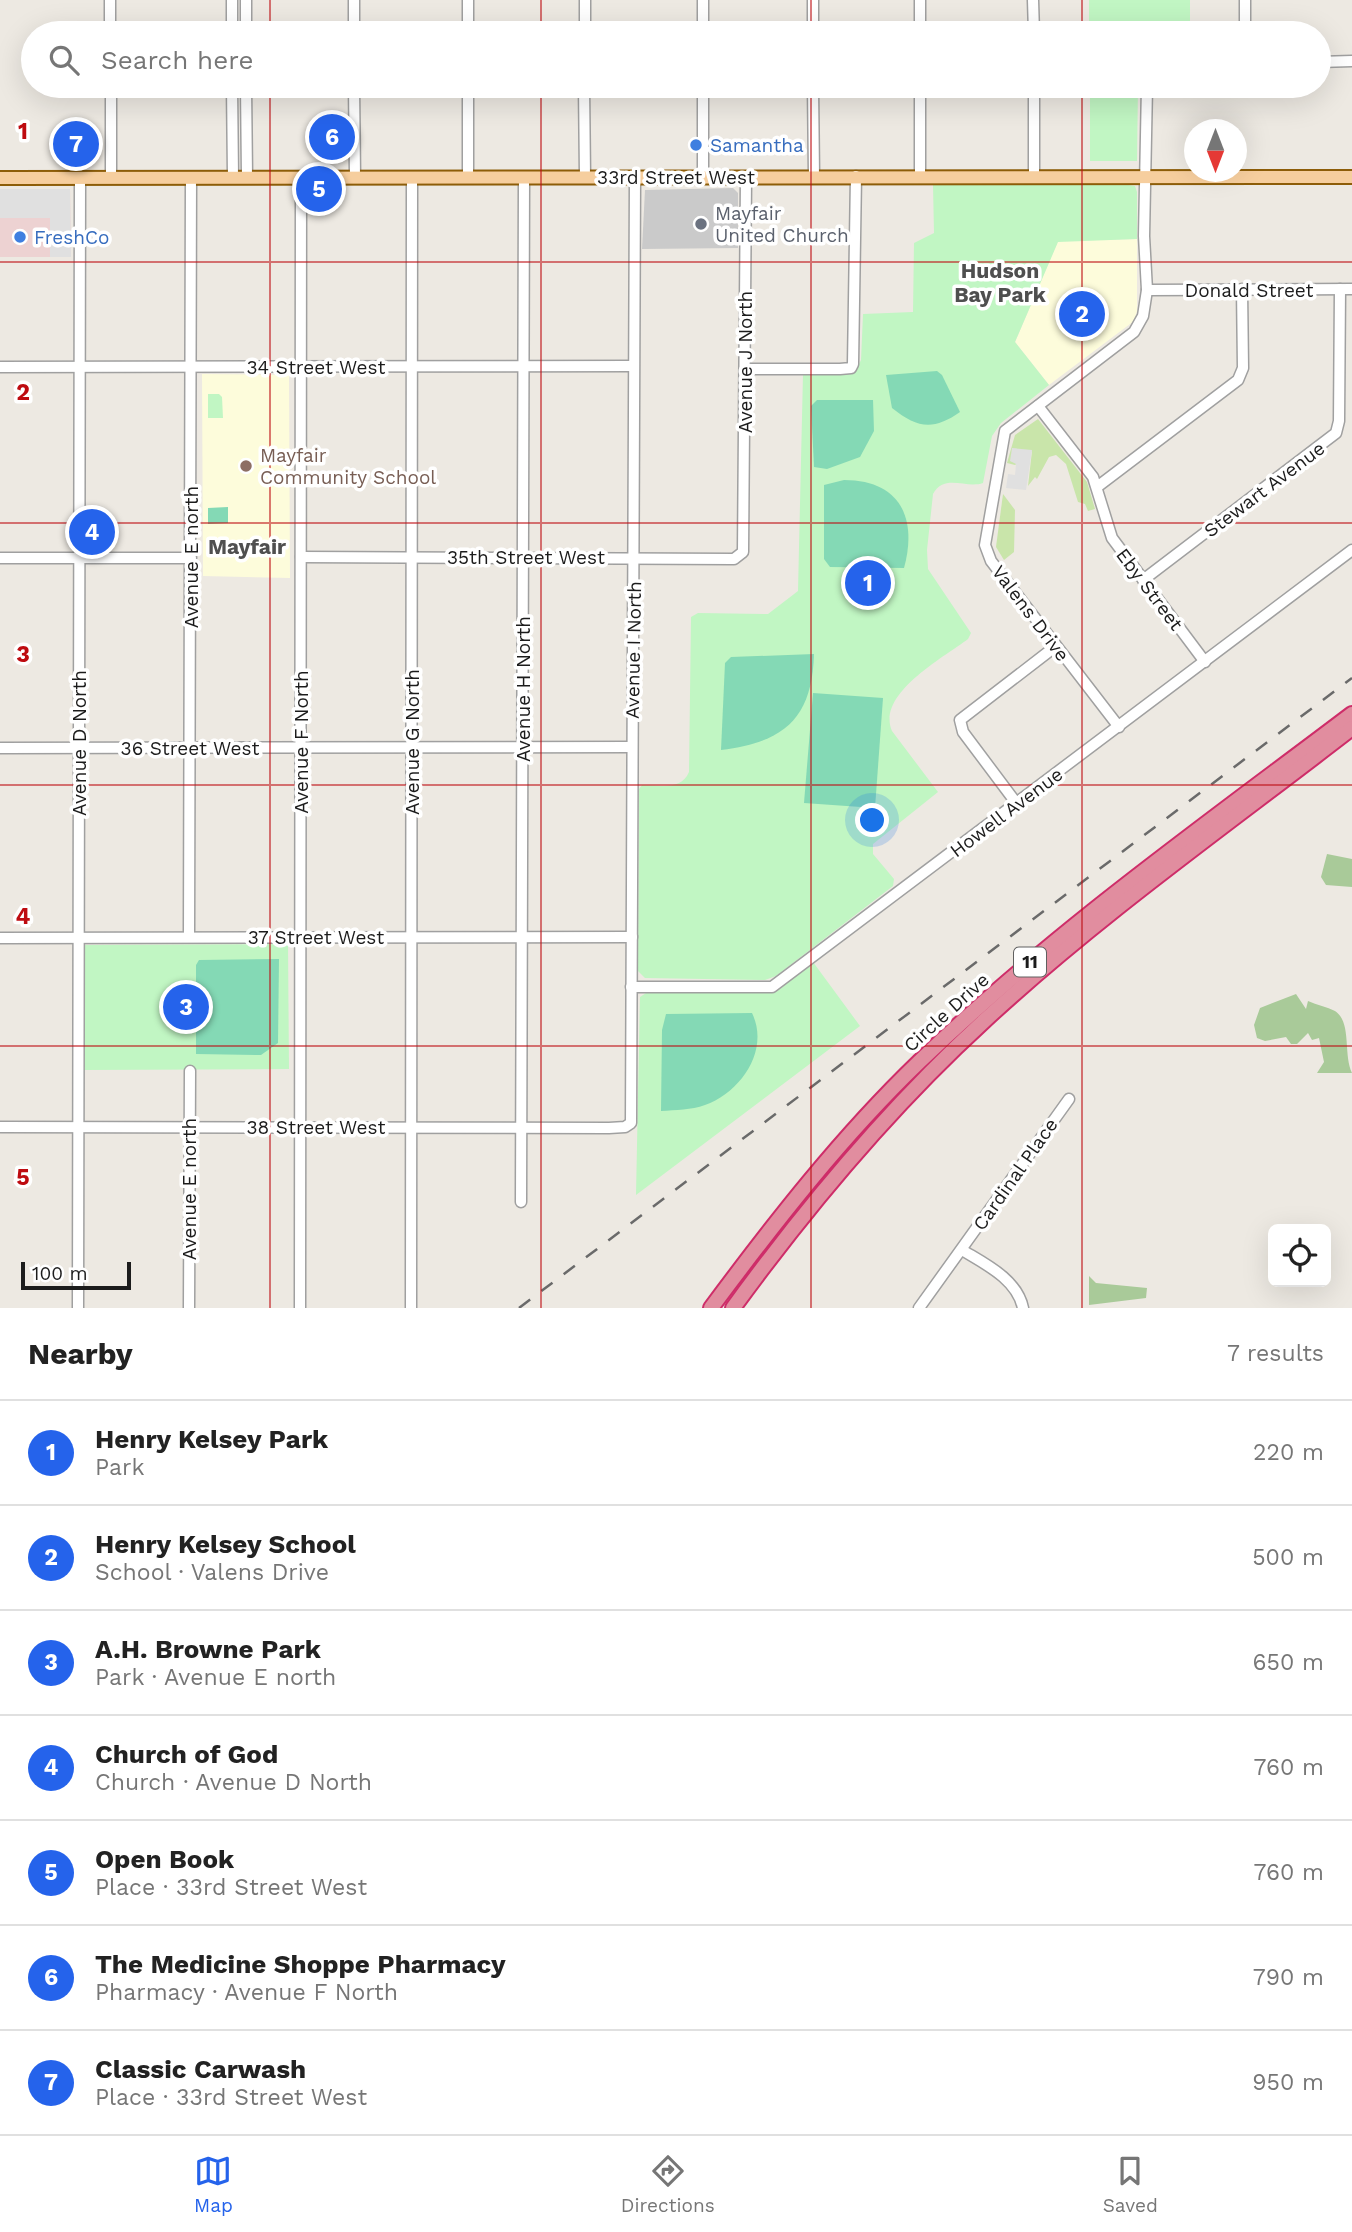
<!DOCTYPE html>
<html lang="en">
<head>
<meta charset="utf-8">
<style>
  :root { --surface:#fff; --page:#f2f2f2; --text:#222; --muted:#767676; --line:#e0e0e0; --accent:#2563eb }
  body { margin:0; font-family:"Work Sans",sans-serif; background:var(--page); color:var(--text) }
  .controls { position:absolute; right:21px; bottom:21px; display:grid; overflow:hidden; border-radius:10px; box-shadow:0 7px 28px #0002 }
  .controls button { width:63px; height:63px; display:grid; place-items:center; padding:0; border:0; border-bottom:2px solid var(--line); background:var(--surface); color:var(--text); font:35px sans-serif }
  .compass { position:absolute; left:1184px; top:119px; width:63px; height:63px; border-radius:50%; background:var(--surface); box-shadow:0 7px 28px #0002; rotate:180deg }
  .scale { position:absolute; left:21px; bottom:18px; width:110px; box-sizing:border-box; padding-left:7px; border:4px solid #1c1c1c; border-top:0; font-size:19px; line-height:24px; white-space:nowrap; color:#1c1c1c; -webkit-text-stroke:5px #fff; paint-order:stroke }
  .you { position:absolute; left:873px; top:821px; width:24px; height:24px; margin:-18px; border:5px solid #fff; border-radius:50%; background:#1a73e8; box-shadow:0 0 0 10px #1a73e833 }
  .badge { display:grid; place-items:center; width:46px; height:46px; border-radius:50%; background:var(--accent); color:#fff; font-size:23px; font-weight:700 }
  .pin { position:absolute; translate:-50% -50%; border:4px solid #fff; box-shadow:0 2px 7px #0006 }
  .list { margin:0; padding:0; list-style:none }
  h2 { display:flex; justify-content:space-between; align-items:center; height:91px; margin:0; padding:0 28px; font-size:30px }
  h2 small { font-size:23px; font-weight:400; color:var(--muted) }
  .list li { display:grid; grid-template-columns:46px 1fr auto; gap:21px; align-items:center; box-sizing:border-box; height:105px; padding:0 28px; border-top:2px solid var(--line) }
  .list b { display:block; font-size:26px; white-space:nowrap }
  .list p { margin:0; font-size:23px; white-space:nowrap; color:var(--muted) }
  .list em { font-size:23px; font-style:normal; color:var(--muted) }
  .icon { flex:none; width:38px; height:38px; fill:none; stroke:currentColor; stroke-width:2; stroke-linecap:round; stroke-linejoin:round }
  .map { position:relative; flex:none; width:1352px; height:1308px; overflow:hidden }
  .search { position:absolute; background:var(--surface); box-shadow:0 7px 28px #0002; left:21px; right:21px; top:21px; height:77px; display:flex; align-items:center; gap:18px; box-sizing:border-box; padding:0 24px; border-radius:38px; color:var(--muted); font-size:26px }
  .sheet { height:826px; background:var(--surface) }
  nav { display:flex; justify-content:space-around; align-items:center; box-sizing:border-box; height:98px; border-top:2px solid var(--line); background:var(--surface); font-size:19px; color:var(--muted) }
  nav a { display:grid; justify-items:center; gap:4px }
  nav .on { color:var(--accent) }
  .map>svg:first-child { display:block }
</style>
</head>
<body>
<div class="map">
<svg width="1352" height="1308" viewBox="0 0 1352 1308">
  <rect width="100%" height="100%" fill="#ede9e2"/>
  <polygon fill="#edd2d2" points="0,189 70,189 71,257 0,257"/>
  <g fill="#fdfcdb">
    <polygon points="1137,239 1137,311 1134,321 1049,385 1015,342 1058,241"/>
    <polygon points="202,374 289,375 290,578 203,576"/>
  </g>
  <polygon fill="#cacaca" points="733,188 738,193 738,248 642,249 645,190"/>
  <g fill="#c9e5aa">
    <polygon points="1038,419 1087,482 1095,509 1088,511 1085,504 1078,502 1066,464 1056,455 1049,457 1037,479 1035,477 1028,486 1032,451 1015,465 1007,463 1015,435"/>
    <polygon points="1003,494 1015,510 1014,552 1004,560 996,547"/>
  </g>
  <g fill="#a9ca99">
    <polygon points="1327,854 1352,859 1352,887 1326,885 1321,877"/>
    <path d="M1296,994L1306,1009L1308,1001C1317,1005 1327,1007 1335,1011C1352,1022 1343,1054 1352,1073H1317L1324,1062L1319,1038L1312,1040L1308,1033L1297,1044H1291L1286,1037L1265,1041L1257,1038L1254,1025L1260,1008Z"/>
    <polygon points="1089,1276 1096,1283 1147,1288 1146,1298 1089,1305"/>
  </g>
  <g fill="#c1f6c3">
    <rect x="1089" y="0" width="101" height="33"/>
    <polygon points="1090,86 1138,86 1137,161 1090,161"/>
    <path d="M933,185H1129L1135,186L1137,192V239L1058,242L1015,342L1049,385L1001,423L992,436L983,483C966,489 944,473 933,494L927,550L928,569L971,633L968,639C943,658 876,694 892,731L938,792L873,844V854L894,879L893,886L776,976L765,980L645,978L638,971L639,789L642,785C660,785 681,791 689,772L691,617L698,613L768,614L798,591L803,374L857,368L861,360L863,314L913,312L914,243L934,233Z"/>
    <polygon points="208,394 219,394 222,397 223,418 208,418"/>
    <polygon points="288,944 289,1069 84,1070 83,945"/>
    <polygon points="813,962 860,1026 636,1195 640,997 646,993 767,993 780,989"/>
  </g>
  <g fill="#84d9b5">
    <path d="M937,371L942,375L960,412C933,431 917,428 892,408L886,375Z"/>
    <polygon points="817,400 873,400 874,431 860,457 827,469 814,467 811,406"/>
    <path d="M844,480C899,480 918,517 904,568L830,567L824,559V485Z"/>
    <polygon points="228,507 228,523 208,524 208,508"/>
    <path d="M814,654C812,719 784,742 721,750L725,663L731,657Z"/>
    <polygon points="813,693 883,698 875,808 804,803"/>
    <polygon points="279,959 278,1043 261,1055 196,1054 196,965 199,960"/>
    <path d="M752,1013C770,1050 741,1092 705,1105C691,1110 676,1110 661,1111L662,1030L666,1014Z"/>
  </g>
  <g fill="#e0e0e0">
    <polygon points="0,189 70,189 71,257 50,257 50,218 0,218"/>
    <polygon points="1012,448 1032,450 1026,490 1006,488 1008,474 1015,475 1016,464 1010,461"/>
  </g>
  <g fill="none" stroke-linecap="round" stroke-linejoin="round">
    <g stroke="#a0a0a0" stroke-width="13">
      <g id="minor">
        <polyline points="110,0 110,33"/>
        <polyline points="232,0 232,33"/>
        <polyline points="246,0 246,33"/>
        <polyline points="468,0 468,33"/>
        <polyline points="813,0 813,33"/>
        <polyline points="1033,0 1034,33"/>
        <polyline points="354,33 354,0"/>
        <polyline points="585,33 585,0"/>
        <polyline points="703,33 703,0"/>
        <polyline points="920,33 920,0"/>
        <polyline points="1245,33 1245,0"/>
        <polyline points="1319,62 1352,61"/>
        <polyline points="111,86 111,178"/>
        <polyline points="232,86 233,177"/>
        <polyline points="246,86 247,177"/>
        <polyline points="354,86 355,177"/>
        <polyline points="584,86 585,177"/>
        <polyline points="703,86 703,178"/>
        <polyline points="813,86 814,177"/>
        <polyline points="1034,86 1034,177"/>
        <polyline points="920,176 920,86"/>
        <polyline points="468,177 468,86"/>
        <polyline points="1147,290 1352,289"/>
        <polyline points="0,367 633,366"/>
        <polyline points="746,369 840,369 851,368 853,364 856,176"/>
        <polyline points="1038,406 1093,477 1112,538 1205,662"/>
        <polyline points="1097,487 1238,380 1243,368 1242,289"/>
        <polyline points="301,557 734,559 743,552 746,178"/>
        <polyline points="0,558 191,558"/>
        <polyline points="1143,580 1336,433 1339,421 1340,289"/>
        <polyline points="1119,727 991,561 985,545 1005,431 1134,332 1143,316 1147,290 1144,236 1147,86"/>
        <polyline points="0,748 632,747"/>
        <polyline points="1017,804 963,732 960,720 1056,646"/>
        <polyline points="189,937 191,177"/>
        <polyline points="0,938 632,937"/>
        <polyline points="631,987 772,987 1352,550"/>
        <polyline points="0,1127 609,1128 625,1127 631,1123 635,177"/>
        <polyline points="521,1202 524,177"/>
        <path d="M962,1250C985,1264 1017,1279 1023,1308"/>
        <polyline points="78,1308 80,178"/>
        <polyline points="189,1308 190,1071"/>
        <polyline points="300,1308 301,177"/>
        <polyline points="411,1308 412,177"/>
        <polyline points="919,1308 1069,1099"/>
      </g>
    </g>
    <g stroke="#8d5d08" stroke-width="16">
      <polyline id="major" points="0,178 1352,177"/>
    </g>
    <g stroke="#ce2d69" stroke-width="18">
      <g id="highway">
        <path d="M711,1308C775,1222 842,1136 919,1062C1053,933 1204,826 1352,714"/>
        <path d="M733,1308C808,1205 890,1107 984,1021C1099,915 1228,824 1352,728"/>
      </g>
    </g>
    <use href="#minor" stroke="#fff" stroke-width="10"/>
    <use href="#major" stroke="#f6ce9e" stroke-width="12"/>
    <use href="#highway" stroke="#e18d9f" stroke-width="14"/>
    <polyline stroke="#6a6a6a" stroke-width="2.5" stroke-dasharray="14 14" stroke-linecap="butt" points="519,1308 1352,678"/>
  </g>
  <path fill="none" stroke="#be0b10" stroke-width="2" stroke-opacity="0.55" d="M270,0V33M541,0V33M811,0V33M1082,0V33M270,86V1308M541,86V1308M811,86V1308M1082,86V1308M0,262H1352M0,523H1352M0,785H1352M0,1046H1352"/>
  <g fill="#3f7fe0" stroke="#fff" stroke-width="2.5">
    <circle cx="696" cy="145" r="7"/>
    <circle cx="20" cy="237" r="7"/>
  </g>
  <circle fill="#6b7280" stroke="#fff" stroke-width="2.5" cx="701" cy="224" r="7"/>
  <circle fill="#8d6e63" stroke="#fff" stroke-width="2.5" cx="246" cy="466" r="7"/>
  <g text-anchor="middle" stroke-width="7" stroke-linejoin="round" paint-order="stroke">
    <rect fill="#fff" stroke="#606060" stroke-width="2" x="1014" y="947.5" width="32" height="29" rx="5"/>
    <g font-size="18" font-weight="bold" fill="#1c1c1c">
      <text x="1030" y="968">11</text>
    </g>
    <g font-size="19" fill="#366cbe" stroke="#fff" text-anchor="start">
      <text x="710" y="152">Samantha</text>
      <text x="34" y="244">FreshCo</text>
    </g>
    <g font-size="19" fill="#1c1c1c" stroke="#fff">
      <text x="676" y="184">33rd Street West</text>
      <text x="1249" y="297">Donald Street</text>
      <text transform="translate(745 362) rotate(-90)" y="7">Avenue J North</text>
      <text x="316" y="374">34 Street West</text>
      <text transform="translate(1264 489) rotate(-37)" y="7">Stewart Avenue</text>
      <text transform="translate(191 557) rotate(-90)" y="7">Avenue E north</text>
      <text x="526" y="564">35th Street West</text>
      <text transform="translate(1150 589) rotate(53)" y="7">Eby Street</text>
      <text transform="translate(1031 613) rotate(53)" y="7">Valens Drive</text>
      <text transform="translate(633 650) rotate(-89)" y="7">Avenue I North</text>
      <text transform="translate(523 689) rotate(-90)" y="7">Avenue H North</text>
      <text transform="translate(301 742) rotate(-90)" y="7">Avenue F North</text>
      <text transform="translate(412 742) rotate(-90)" y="7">Avenue G North</text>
      <text transform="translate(79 743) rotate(-90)" y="7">Avenue D North</text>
      <text x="190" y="755">36 Street West</text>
      <text transform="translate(1006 812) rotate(-37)" y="7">Howell Avenue</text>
      <text x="316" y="944">37 Street West</text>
      <text transform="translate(946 1012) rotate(-42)" y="7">Circle Drive</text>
      <text x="316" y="1134">38 Street West</text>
      <text transform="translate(1015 1174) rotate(-55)" y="7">Cardinal Place</text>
      <text transform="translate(189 1189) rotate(-90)" y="7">Avenue E north</text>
    </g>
    <g font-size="19" fill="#5b616d" stroke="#fff" text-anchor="start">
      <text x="715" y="220">Mayfair<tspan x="715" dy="22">United Church</tspan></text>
    </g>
    <g font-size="19" fill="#785e54" stroke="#fff" text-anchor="start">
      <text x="260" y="462">Mayfair<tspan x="260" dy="22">Community School</tspan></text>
    </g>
    <g font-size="21" font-weight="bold" fill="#4f4f4f" stroke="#fff">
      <text x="1000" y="278">Hudson<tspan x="1000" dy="24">Bay Park</tspan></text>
      <text x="247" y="554">Mayfair</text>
    </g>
  </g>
  <g font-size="23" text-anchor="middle" font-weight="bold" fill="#be0b10" stroke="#fff" stroke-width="7" stroke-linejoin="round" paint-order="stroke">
    <text x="23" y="139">1</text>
    <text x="23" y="400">2</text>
    <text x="23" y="662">3</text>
    <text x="23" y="924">4</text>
    <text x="23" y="1185">5</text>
  </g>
</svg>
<div class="controls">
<button><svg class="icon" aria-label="locate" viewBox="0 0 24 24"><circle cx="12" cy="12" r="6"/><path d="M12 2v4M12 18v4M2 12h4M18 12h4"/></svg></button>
</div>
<svg class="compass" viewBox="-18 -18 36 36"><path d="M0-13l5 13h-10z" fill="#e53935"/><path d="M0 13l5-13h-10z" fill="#767676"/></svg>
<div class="scale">100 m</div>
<div class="you"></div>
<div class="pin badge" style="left:868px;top:583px">1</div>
<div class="pin badge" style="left:1082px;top:314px">2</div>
<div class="pin badge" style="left:186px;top:1007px">3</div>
<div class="pin badge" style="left:92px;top:532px">4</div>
<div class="pin badge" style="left:319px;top:189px">5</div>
<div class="pin badge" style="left:332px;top:137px">6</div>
<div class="pin badge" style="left:76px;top:144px">7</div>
<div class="search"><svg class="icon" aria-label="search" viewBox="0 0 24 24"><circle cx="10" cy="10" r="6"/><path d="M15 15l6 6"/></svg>Search here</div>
</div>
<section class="sheet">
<h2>Nearby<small>7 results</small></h2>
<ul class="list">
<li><span class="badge">1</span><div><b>Henry Kelsey Park</b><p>Park</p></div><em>220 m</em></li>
<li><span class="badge">2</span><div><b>Henry Kelsey School</b><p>School · Valens Drive</p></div><em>500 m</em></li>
<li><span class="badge">3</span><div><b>A.H. Browne Park</b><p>Park · Avenue E north</p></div><em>650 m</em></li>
<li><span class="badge">4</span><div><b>Church of God</b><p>Church · Avenue D North</p></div><em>760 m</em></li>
<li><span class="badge">5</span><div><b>Open Book</b><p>Place · 33rd Street West</p></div><em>760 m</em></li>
<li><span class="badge">6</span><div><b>The Medicine Shoppe Pharmacy</b><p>Pharmacy · Avenue F North</p></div><em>790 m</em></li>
<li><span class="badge">7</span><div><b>Classic Carwash</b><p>Place · 33rd Street West</p></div><em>950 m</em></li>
</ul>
</section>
<nav>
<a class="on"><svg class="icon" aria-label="map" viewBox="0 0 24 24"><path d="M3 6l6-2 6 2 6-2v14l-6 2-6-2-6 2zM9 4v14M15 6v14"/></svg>Map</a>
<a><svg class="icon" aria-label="directions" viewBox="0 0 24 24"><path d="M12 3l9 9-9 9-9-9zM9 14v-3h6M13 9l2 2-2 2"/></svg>Directions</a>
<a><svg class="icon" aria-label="saved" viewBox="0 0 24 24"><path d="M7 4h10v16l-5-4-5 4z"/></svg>Saved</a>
</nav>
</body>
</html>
